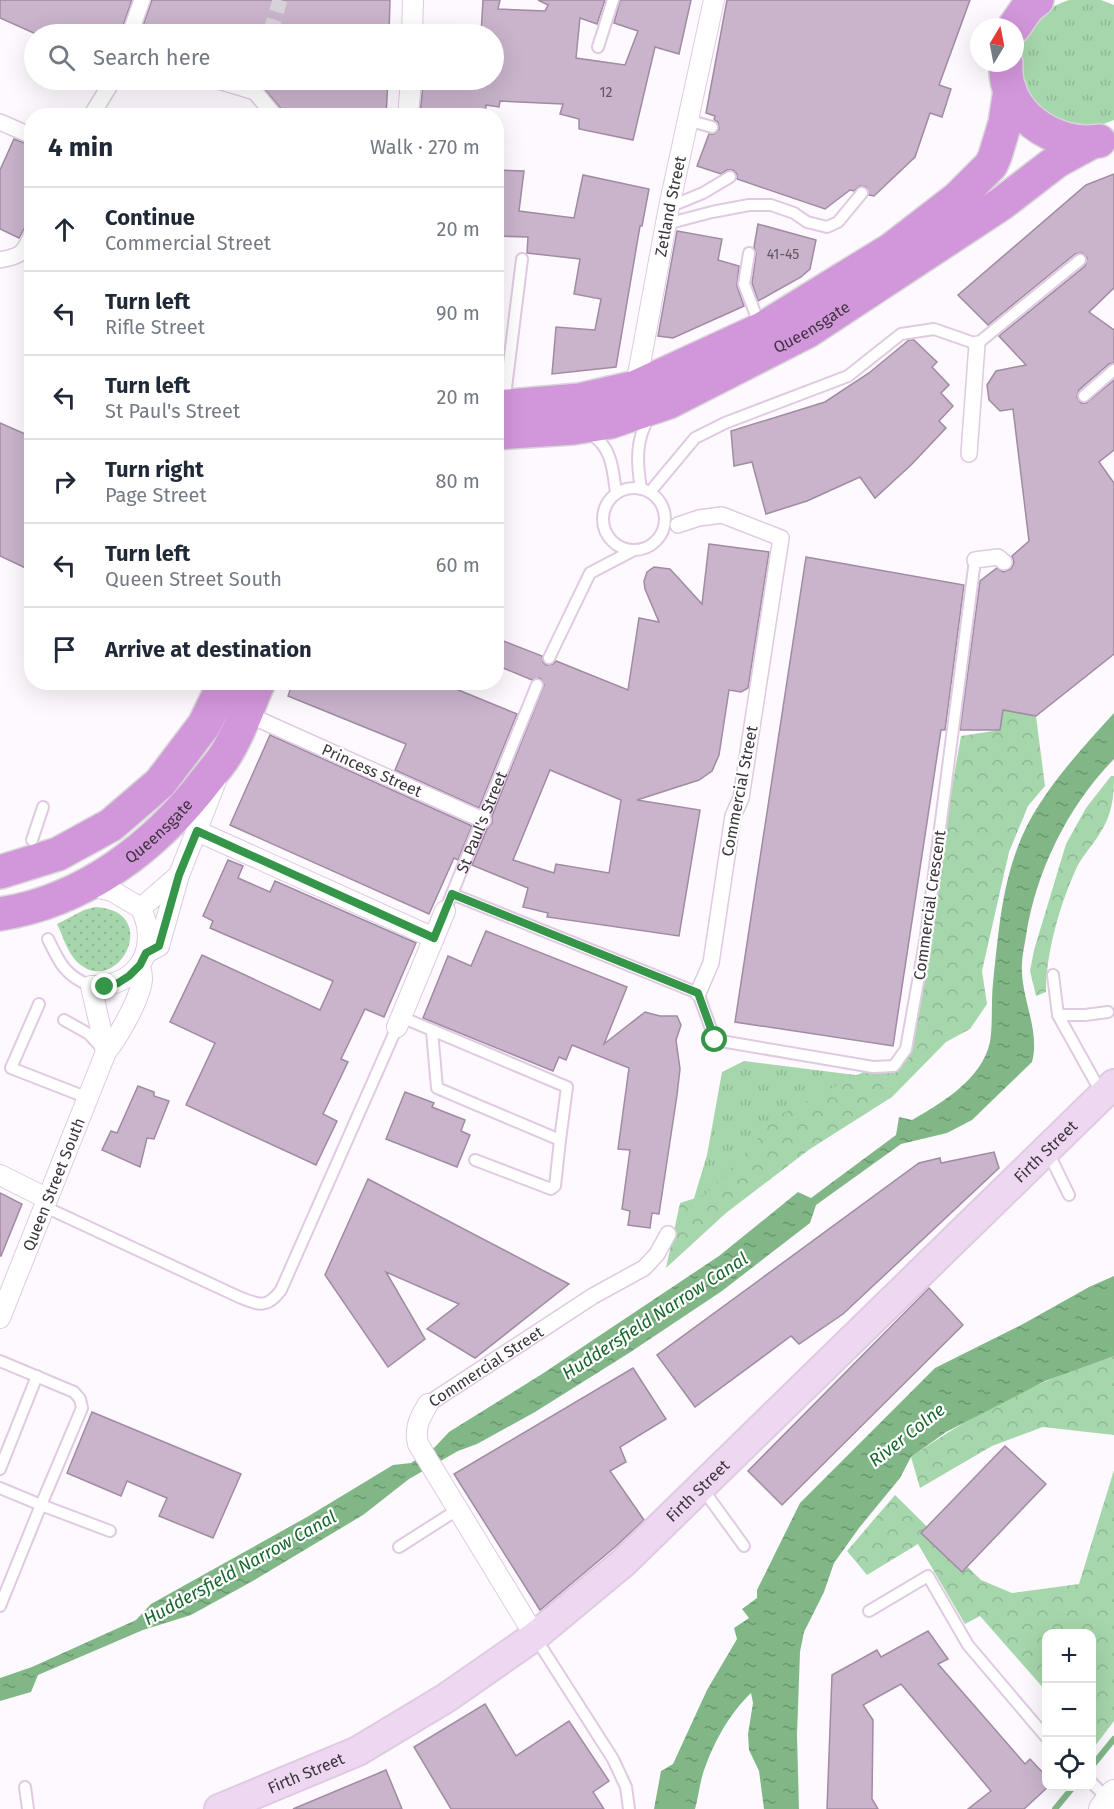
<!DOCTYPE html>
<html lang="en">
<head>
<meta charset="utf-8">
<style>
  :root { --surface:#fff; --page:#f2f2f3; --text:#1f2937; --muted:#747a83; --line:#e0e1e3 }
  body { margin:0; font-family:"Fira Sans",sans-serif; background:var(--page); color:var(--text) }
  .controls { position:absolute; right:18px; bottom:18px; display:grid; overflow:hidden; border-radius:12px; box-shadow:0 6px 24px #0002 }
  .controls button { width:54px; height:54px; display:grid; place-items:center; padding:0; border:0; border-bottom:2px solid var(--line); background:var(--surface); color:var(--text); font:30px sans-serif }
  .compass { position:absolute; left:970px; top:18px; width:54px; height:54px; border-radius:50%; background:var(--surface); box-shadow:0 6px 24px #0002; rotate:10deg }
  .stop { position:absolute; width:18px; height:18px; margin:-14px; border:4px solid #35964a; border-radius:50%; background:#fff }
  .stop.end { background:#35964a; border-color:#fff; box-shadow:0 2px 6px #0008 }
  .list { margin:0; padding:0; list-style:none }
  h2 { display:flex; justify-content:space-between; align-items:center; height:78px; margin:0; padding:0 24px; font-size:26px }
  h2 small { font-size:20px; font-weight:400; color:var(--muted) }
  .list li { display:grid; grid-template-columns:39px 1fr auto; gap:18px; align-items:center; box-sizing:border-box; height:84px; padding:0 24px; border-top:2px solid var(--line) }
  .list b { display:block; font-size:22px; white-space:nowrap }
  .list p { margin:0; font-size:20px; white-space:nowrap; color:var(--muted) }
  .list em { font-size:20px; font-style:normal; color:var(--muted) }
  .icon { flex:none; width:33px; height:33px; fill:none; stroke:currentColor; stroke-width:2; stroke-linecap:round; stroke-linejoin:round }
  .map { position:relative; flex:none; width:1114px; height:1809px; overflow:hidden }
  .search { position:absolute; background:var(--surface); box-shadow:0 6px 24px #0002; left:24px; top:24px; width:480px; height:66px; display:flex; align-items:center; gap:15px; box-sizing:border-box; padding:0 21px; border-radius:33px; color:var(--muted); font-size:22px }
  .panel { position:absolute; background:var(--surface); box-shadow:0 6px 24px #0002; left:24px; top:108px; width:480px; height:582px; border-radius:24px }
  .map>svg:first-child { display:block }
</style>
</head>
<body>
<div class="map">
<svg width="1114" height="1809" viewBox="0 0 1114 1809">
  <defs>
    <pattern id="grass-tufts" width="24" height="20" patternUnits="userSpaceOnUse" patternTransform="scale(1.5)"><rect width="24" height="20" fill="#a6d6ab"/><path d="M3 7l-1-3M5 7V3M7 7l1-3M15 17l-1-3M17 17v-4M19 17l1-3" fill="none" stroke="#90b894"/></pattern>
    <pattern id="forest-crowns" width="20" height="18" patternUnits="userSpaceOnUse" patternTransform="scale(1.5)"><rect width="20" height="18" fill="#a6d6ab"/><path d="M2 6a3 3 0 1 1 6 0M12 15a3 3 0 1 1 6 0" fill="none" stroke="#90b894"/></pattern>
    <pattern id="garden-dots" width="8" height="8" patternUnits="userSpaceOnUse" patternTransform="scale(1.5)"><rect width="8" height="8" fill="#a6d6ab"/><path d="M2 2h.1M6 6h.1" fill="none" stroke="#90b894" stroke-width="1.8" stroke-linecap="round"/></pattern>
    <pattern id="water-ripples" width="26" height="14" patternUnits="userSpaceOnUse" patternTransform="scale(1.5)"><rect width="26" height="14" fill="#81b787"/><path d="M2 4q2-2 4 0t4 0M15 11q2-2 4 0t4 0" fill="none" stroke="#6b9670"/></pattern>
  </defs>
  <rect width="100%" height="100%" fill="#fef9fe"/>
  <g fill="url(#grass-tufts)">
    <path d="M1069,0H1101L1114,5V120C1030,157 978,30 1069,0Z"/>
    <polygon points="744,1061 887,1079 689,1215 707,1155 722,1072"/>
  </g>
  <g fill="url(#forest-crowns)">
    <polygon points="1003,710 1036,716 1045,786 1028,806 1009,852 982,971 987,1004 970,1029 946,1042 892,1097 810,1149 726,1213 666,1268 680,1203 705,1195 742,1157 776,1117 873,1067 894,1066 906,1049 961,736 1000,730"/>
    <path d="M1111,776H1114C1114,797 1112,815 1100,833C1093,845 1083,855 1077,867C1060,904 1046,952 1046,992L1036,996L1030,971L1034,950L1066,844L1086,808Z"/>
    <path d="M1114,1356V1435L1043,1427L992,1446L920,1488L911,1457C972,1414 1042,1378 1114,1356Z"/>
    <polygon points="1114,1470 1114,1721 1095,1746 1092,1742 1092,1634 1046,1634 1046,1691 980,1616 965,1624 918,1544 867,1575 847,1551 895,1495 981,1580 1012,1593 1079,1584"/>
  </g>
  <path fill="url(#garden-dots)" d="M95,907C164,910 118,1000 77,962C67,952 63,936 57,924L84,910Z"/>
  <g fill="url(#water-ripples)">
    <path d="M1114,713V759C1068,806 1036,871 1026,936C1024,948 1021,961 1022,972C1023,1002 1040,1032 1032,1062L972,1120L947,1133L901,1144L816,1205L810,1223L722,1291L629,1353L535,1412L477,1444L458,1451L409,1479L363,1515L251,1582L191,1615L143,1630L38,1675L31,1692L0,1701V1678L32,1667L136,1620L151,1604L307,1517L393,1465L411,1463L435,1447L449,1432L542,1374L719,1256L798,1192L811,1198L896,1135L899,1117L912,1120C942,1103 982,1079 990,1042C993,1022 991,1002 993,983C998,938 1001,892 1017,849C1035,798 1078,753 1114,713Z"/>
    <path d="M1114,1276V1356L1045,1381L946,1432L911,1457L900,1478L859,1528L834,1563L824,1592L804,1632L800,1652L797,1735L799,1809H764L759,1771L749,1750L748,1734L753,1703L751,1693C728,1715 711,1747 702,1777C699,1788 698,1799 695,1809H654L661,1771L673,1764L707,1690L737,1639L734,1628L749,1618L742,1609L757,1598V1590L800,1503L935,1368L1023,1324L1089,1287Z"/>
  </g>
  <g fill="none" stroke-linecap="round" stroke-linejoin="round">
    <g stroke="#81b787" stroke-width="6">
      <polyline points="1092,1766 1114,1739"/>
      <polyline points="1055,1809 1074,1786"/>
    </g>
  </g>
  <g fill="#c9b4cb" stroke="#9f8ba2" stroke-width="1.5" fill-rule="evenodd">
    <polygon points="0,0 132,0 120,34 36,34 0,18"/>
    <polygon points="152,0 390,0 389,34 140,34"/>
    <polygon points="483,0 500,0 498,9 545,11 548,5 538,0 605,0 597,24 580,18 576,58 625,65 638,31 614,23 620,0 691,0 679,54 655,47 633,140 579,129 579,119 560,114 563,104 500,101 499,107 486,105 485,116 420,115 423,85 478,84 478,80 494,80 494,34 481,34"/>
    <polygon points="727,0 970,0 939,85 951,89 942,117 930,113 915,157 874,196 869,195 866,187 860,186 854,191 850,190 825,209 737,179 737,174 733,170 727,170 721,174 697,166 709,134 714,134 719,129 718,122 714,120 715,116 706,113"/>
    <polygon points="252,80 388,80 386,116 285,116 282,110 262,86"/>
    <polygon points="14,139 32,146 32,214 19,238 0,229 0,170"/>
    <polygon points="496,170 524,171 519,211 574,218 583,175 649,189 642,226 640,226 616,367 552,374 556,327 595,330 601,299 574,294 580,259 527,253 528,237 496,236"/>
    <polygon points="1114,174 1114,288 1089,312 1114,330 1114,363 1109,364 1079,390 1077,397 1081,403 1086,403 1114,380 1114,450 1099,462 1114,483 1114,654 1036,716 1003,710 1000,730 960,730 980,581 997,568 1003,572 1011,569 1014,563 1012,556 1029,541 1013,409 1000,411 989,400 987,385 996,371 1026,365 999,336 1085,266 1087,258 1082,253 1075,254 988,325 958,295 1086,185"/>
    <polygon points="758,224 816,240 810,269 801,277 758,301 752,283 756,254 754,247"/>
    <polygon points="677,231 722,239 718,260 739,266 737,286 744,306 673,338 658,336"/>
    <polygon points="909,340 914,340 937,362 932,367 949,385 941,393 953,406 939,421 946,428 911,465 875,498 860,477 807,501 766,514 752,462 734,466 731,431 825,402 869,373"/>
    <polygon points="0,423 32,437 32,571 0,556"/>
    <path d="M709,544L769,552L748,688L741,692L729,690L719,755L712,771L699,780L637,800L700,810L679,936L547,917L548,913L523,907L528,888L472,865L487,829L492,823V816L544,685L540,678L532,680L496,665V638L542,656L543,662L546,665L553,664L556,661L628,690L639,618L659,622L645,589L644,581L647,572L654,567L670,569L702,604ZM550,770L621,800L609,873L556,864L554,873L513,860Z"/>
    <polygon points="806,557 964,585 945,730 941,730 893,1046 735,1022"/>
    <polygon points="293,682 458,682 456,689 517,714 479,808 395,770 406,744 288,696"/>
    <polygon points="270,735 472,826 458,860 454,858 429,914 230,825"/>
    <polygon points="228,860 243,866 238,878 270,892 275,881 416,943 384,1017 365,1009 341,1059 348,1062 323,1114 337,1121 316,1165 186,1105 215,1043 170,1022 202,955 320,1010 333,981 210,928 213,921 203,916"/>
    <polygon points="486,931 627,987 604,1044 645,1012 660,1016 677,1016 681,1025 676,1040 680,1069 677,1095 659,1214 652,1213 650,1228 628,1225 630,1211 622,1209 630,1150 618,1149 629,1068 572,1045 566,1060 559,1057 553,1071 423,1018 448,956 471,966"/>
    <polygon points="138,1086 154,1092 154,1096 169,1101 154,1139 147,1138 140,1167 102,1150 111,1131 117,1133"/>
    <polygon points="405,1092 434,1103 432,1107 465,1120 461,1131 470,1135 457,1167 386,1139"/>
    <polygon points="994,1152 999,1168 843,1314 799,1344 791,1336 695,1407 657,1355 919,1163 940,1158 941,1163"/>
    <polygon points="368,1179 569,1284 475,1358 427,1329 459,1304 386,1272 425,1339 388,1367 325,1275"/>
    <polygon points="0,1193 22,1204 1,1256 0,1256"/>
    <polygon points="929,1288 963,1325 782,1505 748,1471"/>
    <polygon points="633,1368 666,1419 620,1447 626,1462 610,1471 644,1520 615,1547 540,1610 454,1474"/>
    <polygon points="92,1412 241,1474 213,1538 159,1516 167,1498 127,1481 121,1496 67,1473"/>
    <polygon points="1005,1446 1046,1484 962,1572 921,1533"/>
    <polygon points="928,1631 948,1659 938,1664 1025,1764 1030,1759 1047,1777 1047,1786 1049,1786 1024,1809 968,1809 991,1791 901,1684 863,1705 873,1720 872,1799 878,1809 827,1809 832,1675 877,1650 881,1657"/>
    <polygon points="485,1704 516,1756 569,1721 609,1781 593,1792 604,1809 451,1809 414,1747"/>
    <polygon points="386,1770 402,1809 293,1809"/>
  </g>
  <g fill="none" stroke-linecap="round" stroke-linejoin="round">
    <g stroke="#d7d2d8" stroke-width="15" stroke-dasharray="15 8" stroke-linecap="butt">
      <polyline points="270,34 280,0"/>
      <polyline points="255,92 258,80"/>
    </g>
    <g stroke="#dfcae2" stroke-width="14">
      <g id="service">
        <polyline points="598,47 613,0"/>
        <polyline points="688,120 712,127"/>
        <polyline points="669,207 703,193 730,177"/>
        <polyline points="666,229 674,222 712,212 749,205 771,205 794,213 807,222 827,227 838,222 862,193"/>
        <polyline points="749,253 744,284 760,326"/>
        <polyline points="1084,396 1114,370"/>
        <polyline points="504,404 522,259"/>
        <path d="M590,434C612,446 613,470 616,493"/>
        <circle cx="634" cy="519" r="31"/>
        <path d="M641,489C637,464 635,440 649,418"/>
        <polyline points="650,492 695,438 725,423 848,376 901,334 934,329 977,344 1080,260"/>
        <polyline points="549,658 590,573 634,550"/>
        <polyline points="32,840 43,807"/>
        <polyline points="452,894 698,993 715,1040 873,1067 894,1066 906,1049 926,936 975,560"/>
        <path id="s1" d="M445,911L537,685"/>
        <path d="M48,939C59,962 65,976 91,986"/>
        <polyline points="1053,975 1058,1015"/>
        <polyline points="39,1004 11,1068 88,1098"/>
        <polyline points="401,1017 567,1087 560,1140 437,1088 432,1031"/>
        <polyline points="64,1020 89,1034 101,1047"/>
        <polyline points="1102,1094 1058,1015 1085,1015 1108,1012"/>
        <polyline points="1048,1152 1069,1195"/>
        <polyline points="475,1160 551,1189 555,1186 560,1140"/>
        <path d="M43,1206L239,1297C259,1305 267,1309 281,1290L397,1027"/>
        <polyline points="0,1361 74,1392 80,1399 82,1408 41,1505 110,1531"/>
        <polyline points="0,1469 37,1376"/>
        <polyline points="0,1488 41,1505 0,1606"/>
        <polyline points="702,1488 744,1546"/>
        <polyline points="399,1547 457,1510"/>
        <polyline points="869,1611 928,1576 968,1645 1046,1737"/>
        <polyline points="535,1637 613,1759 626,1787 629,1809"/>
        <polyline points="1092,1783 1108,1799"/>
        <polyline points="25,1787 28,1809"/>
      </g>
    </g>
    <g stroke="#dfcae2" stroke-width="18">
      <g id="pedestrian">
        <polyline points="130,34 142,0"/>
        <polyline points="215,80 255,92 275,116"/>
        <polyline points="91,116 113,80"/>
        <polyline points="0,122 32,136"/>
        <path d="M0,260C21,256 23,254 32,235"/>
        <polyline points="969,454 977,344"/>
        <polyline points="678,525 699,518 722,515 781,538 741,798 733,816 711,963 698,993"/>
        <polyline points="975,560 998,557 1004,562"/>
        <polyline points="260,720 483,820"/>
        <path id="s2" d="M428,1404L593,1296L644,1268L657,1254L668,1234"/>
      </g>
    </g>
    <g stroke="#dfcae2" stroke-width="22">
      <g id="minor">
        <polyline points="412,34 413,0"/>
        <polyline points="408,116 411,80"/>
        <path id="s3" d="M635,391L669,207L714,0"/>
        <polyline points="197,831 434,938"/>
        <path d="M87,885L112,891L141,908C143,914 146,920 147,926C153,964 127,987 91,986L106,1052"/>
        <polyline points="141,908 179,875"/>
        <polyline points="146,953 159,946 179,875 216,781"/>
        <polyline points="397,1027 445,911"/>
        <polyline points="0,1175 46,1198"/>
        <path id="s4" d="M0,1318L106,1052C118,1037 141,998 142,979C142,975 141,969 140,965"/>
        <path d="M428,1404C420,1417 414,1428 418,1444L535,1636"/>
      </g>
    </g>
    <g stroke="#dfcae2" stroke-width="28">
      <polyline id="tertiary" points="1102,1809 1114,1793"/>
    </g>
    <g stroke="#dfcae2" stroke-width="32">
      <g id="secondary">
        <path id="s5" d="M219,1809L358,1751L446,1698L535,1636L623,1563L1114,1084"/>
      </g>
    </g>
    <g stroke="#d8d7d8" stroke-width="36">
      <g id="trunk">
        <polyline points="1014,27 1028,7 1037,0"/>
        <path d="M1006,63C1002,113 1054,148 1099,141"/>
        <polyline points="496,407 579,400 636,387 762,329 892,249 958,198 991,165 995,156 1005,123 1010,90"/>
        <path id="s6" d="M496,433L573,428L610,422L669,402L808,331L1001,204L1057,161L1092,142"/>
        <polyline points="0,872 58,854 111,825 160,783 204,725 225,682"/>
        <path id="s7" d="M0,914C85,901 156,846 207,779C213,771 221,763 226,754C240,732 248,706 259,682"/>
      </g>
    </g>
    <use href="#service" stroke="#fff" stroke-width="10"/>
    <use href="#pedestrian" stroke="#fff" stroke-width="15"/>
    <use href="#minor" stroke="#fff" stroke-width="20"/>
    <use href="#tertiary" stroke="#fff" stroke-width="26"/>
    <use href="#secondary" stroke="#eed8f1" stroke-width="28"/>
    <use href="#trunk" stroke="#d296da" stroke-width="33"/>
  </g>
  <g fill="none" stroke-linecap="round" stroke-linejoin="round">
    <polyline stroke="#35964a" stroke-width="8" points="105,987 118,983 129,976 140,965 146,953 159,946 179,875 197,831 434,938 452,894 698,993 715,1040"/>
  </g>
  <g text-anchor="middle" stroke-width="4.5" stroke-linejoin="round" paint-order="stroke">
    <g font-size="14" fill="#605561">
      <text x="606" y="97">12</text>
      <text x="783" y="259">41-45</text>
    </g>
    <g font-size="16" fill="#3d353e" stroke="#fff">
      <text dy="6" stroke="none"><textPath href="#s3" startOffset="188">Zetland Street</textPath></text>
      <text dy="6" stroke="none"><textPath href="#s6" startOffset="338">Queensgate</textPath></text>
      <text transform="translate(372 770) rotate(24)" y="6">Princess Street</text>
      <text transform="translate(739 791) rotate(-79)" y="6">Commercial Street</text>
      <text dy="6" stroke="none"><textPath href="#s1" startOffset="96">St Paul's Street</textPath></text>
      <text dy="6" stroke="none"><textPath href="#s7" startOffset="182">Queensgate</textPath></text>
      <text transform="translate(929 905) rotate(-82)" y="6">Commercial Crescent</text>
      <text dy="6" stroke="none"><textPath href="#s5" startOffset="1066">Firth Street</textPath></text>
      <text dy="6" stroke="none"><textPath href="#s4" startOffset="144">Queen Street South</textPath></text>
      <text dy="6" stroke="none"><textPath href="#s2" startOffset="69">Commercial Street</textPath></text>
      <text dy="6" stroke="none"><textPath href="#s5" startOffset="580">Firth Street</textPath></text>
      <text dy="6" stroke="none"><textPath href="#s5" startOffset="94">Firth Street</textPath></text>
    </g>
    <g font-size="18" font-style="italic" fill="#17672c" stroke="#fff">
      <text transform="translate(655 1316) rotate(-33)" y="6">Huddersfield Narrow Canal</text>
      <text transform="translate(907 1435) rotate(-38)" y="6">River Colne</text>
      <text transform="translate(240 1568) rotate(-29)" y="6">Huddersfield Narrow Canal</text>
    </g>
  </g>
</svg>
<div class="controls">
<button>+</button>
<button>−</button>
<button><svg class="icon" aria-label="locate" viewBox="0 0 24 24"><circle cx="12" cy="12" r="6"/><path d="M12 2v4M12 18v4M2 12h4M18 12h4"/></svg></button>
</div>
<svg class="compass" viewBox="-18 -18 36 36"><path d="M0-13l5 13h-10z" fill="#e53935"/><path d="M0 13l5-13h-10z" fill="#747a83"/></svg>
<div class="stop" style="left:715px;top:1040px"></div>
<div class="stop end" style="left:105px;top:987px"></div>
<div class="search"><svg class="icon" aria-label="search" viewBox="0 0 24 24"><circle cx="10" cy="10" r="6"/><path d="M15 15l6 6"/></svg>Search here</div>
<section class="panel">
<h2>4 min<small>Walk · 270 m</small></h2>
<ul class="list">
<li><svg class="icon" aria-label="ahead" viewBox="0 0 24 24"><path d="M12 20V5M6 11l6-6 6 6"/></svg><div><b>Continue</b><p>Commercial Street</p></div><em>20 m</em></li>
<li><svg class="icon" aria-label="left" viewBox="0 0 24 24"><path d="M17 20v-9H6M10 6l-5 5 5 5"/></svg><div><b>Turn left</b><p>Rifle Street</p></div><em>90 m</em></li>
<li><svg class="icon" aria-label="left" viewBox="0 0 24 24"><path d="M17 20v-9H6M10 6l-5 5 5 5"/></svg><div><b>Turn left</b><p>St Paul's Street</p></div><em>20 m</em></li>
<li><svg class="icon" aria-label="right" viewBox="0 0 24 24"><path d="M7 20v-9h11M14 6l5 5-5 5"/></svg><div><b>Turn right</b><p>Page Street</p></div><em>80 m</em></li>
<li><svg class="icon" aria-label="left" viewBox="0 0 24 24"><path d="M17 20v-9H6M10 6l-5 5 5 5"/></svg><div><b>Turn left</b><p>Queen Street South</p></div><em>60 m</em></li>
<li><svg class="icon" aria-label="arrive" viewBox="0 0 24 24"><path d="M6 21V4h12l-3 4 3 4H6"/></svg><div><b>Arrive at destination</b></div></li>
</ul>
</section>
</div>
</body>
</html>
